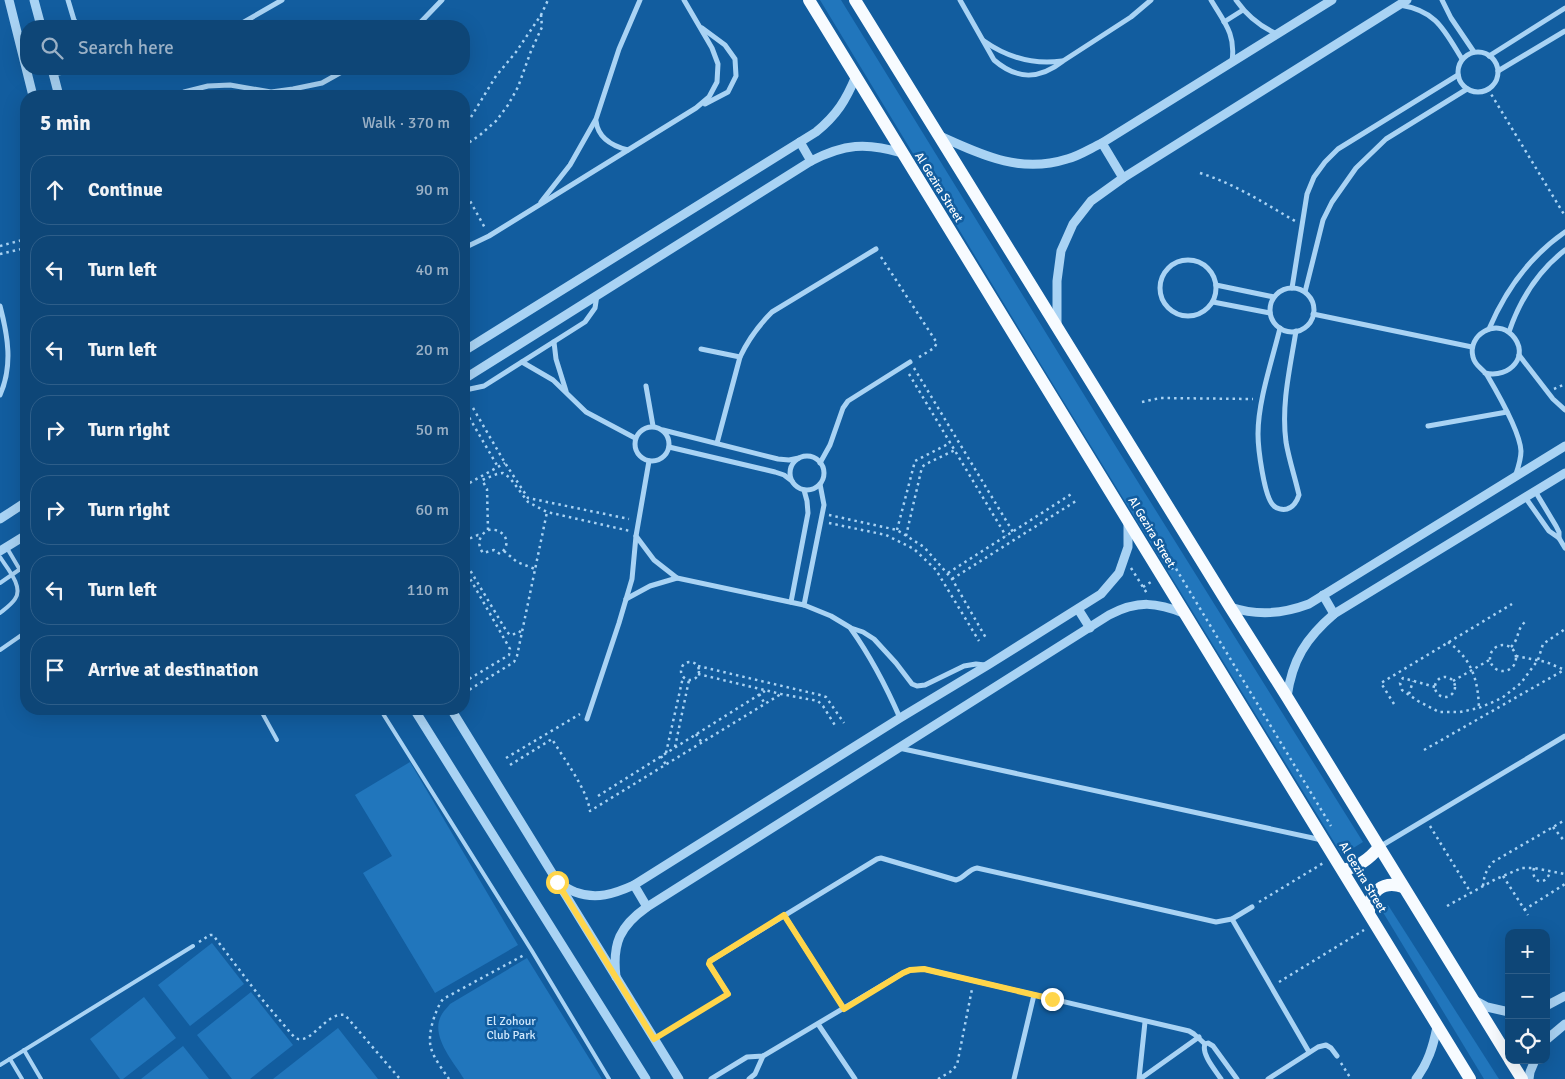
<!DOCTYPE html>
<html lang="en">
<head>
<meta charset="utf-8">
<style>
  :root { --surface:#0e4677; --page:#1c507f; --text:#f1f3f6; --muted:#9bb1c6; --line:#2e5e89 }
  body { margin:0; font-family:Signika,sans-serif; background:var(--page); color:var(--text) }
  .controls { position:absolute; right:15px; bottom:15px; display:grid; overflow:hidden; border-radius:10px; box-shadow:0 5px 20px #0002 }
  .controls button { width:45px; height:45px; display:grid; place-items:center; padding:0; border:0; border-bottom:1px solid var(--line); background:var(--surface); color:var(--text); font:25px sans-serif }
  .stop { position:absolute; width:15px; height:15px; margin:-11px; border:4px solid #ffd54a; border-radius:50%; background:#fff }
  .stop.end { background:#ffd54a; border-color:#fff; box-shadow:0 1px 5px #0008 }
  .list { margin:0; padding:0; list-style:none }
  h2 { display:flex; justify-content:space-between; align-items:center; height:65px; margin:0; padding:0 20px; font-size:21px }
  h2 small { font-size:16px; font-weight:400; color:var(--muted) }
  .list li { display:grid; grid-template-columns:32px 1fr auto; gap:15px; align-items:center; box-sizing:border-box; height:70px; margin:0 10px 10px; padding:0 10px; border:1px solid var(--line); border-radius:20px }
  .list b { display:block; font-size:19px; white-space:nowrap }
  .list em { font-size:16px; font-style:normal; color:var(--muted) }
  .icon { flex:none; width:28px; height:28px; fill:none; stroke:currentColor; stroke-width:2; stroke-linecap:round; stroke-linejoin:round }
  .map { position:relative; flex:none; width:1565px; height:1079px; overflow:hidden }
  .search { position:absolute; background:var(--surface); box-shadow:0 5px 20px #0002; left:20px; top:20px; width:450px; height:55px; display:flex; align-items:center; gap:12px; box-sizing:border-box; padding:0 18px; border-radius:20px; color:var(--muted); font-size:19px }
  .panel { position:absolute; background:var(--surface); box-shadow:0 5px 20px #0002; left:20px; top:90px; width:450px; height:625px; border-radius:20px }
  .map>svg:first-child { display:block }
</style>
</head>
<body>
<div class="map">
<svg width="1565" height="1079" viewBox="0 0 1565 1079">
  <rect width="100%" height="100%" fill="#125d9f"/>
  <g fill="#2176bc">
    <polygon points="820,0 841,0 1118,450 1363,842 1342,855 1029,345"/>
    <polygon points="410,762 518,945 435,993 363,873 392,856 355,795"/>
    <polygon points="1388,905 1499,1079 1484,1079 1381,909"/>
    <polygon points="212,943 244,984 190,1026 158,985"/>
    <path d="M527,958L602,1079H464C453,1061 429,1035 442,1014C444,1010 448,1007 450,1004Z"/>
    <polygon points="251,992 293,1045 250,1079 232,1079 197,1035"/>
    <polygon points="144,997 176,1038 123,1079 120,1079 90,1039"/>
    <polygon points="338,1028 378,1079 273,1079"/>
    <polygon points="183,1046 209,1079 141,1079"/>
  </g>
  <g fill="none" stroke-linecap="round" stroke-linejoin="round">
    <g stroke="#a9d3f4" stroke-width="2.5" stroke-dasharray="2.5 4" stroke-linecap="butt">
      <polyline points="1488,89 1565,216"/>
      <polyline points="471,117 496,76 516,52 541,15 548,0"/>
      <polyline points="464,146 480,135 496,121 508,105 518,87 531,51 542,27 541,15"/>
      <path d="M1200,173C1235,184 1264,203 1295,221"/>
      <polyline points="464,190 485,228"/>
      <polyline points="0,246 26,239"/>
      <polyline points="0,254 26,248"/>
      <polyline points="881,257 937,343 934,348 916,359"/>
      <polyline points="914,368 1013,532"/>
      <polyline points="909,374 1006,536"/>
      <polyline points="1554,389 1565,384"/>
      <polyline points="1142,402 1160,398 1253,399"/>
      <polyline points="473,408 505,463 528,498 629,519"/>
      <polyline points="466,412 498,467"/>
      <polyline points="464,486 505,463"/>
      <polyline points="829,515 897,530 924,547 952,579 986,638"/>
      <polyline points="829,523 886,535 914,549 936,570 979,641"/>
      <polyline points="488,530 487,489 482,480 497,474 503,473 510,478 528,502 547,512 630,531"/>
      <path d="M488,530C503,527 514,543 500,554L494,550L483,553C477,545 478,536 488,530Z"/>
      <polyline points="897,530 915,461 950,443"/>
      <polyline points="906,536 922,467 926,464 955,450"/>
      <polyline points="464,541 478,535 481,536"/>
      <polyline points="504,551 517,562 535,569"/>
      <polyline points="464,560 507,632 510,635 519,633 522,629"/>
      <polyline points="464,568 510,649 509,655 464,682"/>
      <polyline points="1131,568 1148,595"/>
      <polyline points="1171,569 1175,567 1331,826"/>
      <polyline points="948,573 1073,493"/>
      <polyline points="952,579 1076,501"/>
      <polyline points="1143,587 1151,582"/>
      <path d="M1448,642C1472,659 1478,680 1479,708"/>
      <circle cx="1503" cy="658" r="13"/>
      <path d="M1511,647C1520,638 1516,630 1525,622"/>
      <polyline points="1516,656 1546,662 1565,670"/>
      <circle cx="690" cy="671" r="9"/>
      <polyline points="698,666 820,695 826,697 844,723"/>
      <polyline points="698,674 781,694 818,701 823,706 836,727"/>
      <circle cx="1445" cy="687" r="10"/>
      <polyline points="1453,681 1491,659"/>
      <polyline points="1435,687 1403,678 1400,683 1402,690 1418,701 1439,712 1460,712 1479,708 1502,698 1521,683 1538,660 1543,644 1565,629"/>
      <polyline points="464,693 514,662 517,656 547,512"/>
      <polyline points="759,694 765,704"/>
      <polyline points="1409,694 1413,681"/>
      <polyline points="1394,704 1381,683 1512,604"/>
      <polyline points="696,734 702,743"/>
      <polyline points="675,747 689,680"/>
      <polyline points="1424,750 1564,670"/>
      <polyline points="666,753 683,677"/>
      <polyline points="661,756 666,765"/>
      <polyline points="506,758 580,714"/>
      <path d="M510,765L552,739C564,759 587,789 590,811L781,694"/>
      <polyline points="598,796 765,691"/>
      <polyline points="1430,826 1471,893"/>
      <polyline points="1553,827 1565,842"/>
      <path d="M1534,868C1530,883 1547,887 1550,871"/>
      <polyline points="1503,876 1528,915"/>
      <path d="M1483,886C1484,876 1486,870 1493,862L1565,820"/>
      <polyline points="1259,902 1325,862"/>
      <polyline points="1447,906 1496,879 1522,868 1534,868 1565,874"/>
      <polyline points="1524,910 1565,884"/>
      <path d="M199,942L210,935H213L260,997L295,1038C312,1046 326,1011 345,1015L400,1079"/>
      <polyline points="1279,982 1364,930"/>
      <polyline points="663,1033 720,998"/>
      <polyline points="1341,1063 1351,1079"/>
      <path d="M449,1079C443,1070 434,1059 431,1048C427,1035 435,1010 443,999L526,954"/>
      <polyline points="938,1079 950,1072 957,1065 972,989"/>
    </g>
    <g stroke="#a9d3f4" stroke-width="4">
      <polyline points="7,548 20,570"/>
      <path d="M0,557C7,568 24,587 15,599C12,604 5,609 0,613"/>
      <polyline points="0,583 26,565"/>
      <polyline points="0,650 26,632"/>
      <polyline points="260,709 277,740"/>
      <polyline points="380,709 532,951 609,1079"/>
      <polyline points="24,1050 41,1079"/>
      <polyline points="10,1059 22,1079"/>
      <polyline points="0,1065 193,946"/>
    </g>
    <g stroke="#a9d3f4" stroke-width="5">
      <polyline points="68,0 74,20 78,26"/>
      <path d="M960,0L994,60C1017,80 1039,80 1063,61L1131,17L1151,0"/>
      <path d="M1211,0C1224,22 1236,34 1232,61"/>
      <path d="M1236,0C1247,16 1259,26 1277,34"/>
      <polyline points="1442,0 1451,18 1474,52"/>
      <path d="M1400,5C1437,11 1444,30 1462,59"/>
      <polyline points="1224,22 1243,10"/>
      <polyline points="237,26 282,0"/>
      <polyline points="417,26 442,0"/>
      <polyline points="702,28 725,45 735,59 736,76 728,92 705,104"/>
      <path d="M984,41C1008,58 1033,65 1062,61"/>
      <circle cx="1478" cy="72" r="20"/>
      <polyline points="1489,56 1565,8"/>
      <polyline points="1498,71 1565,31"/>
      <polyline points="53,74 80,69"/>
      <polyline points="179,96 184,92 208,86 230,85 271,92 293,89 322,83 347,69"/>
      <path d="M596,121C598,138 612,146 628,150"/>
      <polyline points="541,202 570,165 596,119 619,49 640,0"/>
      <polyline points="464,248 489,236 628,150 696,108 709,97 717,82 718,64 712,48 684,0"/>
      <circle cx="1188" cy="288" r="28"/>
      <polyline points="1216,285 1274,297"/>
      <polyline points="1292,288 1307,194 1314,177 1325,162 1338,149 1458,75"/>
      <circle cx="1292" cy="310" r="22"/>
      <polyline points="1305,292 1323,220 1332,202 1356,168 1386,139 1467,89"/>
      <polyline points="1213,302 1270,313"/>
      <path d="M0,306C8,336 13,366 0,395"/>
      <polyline points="1313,314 1472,347"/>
      <path d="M1280,328C1272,361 1258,401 1258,434C1258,448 1264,496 1273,505C1276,509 1283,510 1287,509C1294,507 1297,501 1299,495C1295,477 1289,460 1286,442C1281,405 1290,368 1296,331"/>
      <path d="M1489,329C1506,289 1529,257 1565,232"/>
      <path d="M1509,332C1520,299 1537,272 1565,250"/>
      <polyline points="554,342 556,359 566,391"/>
      <polyline points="701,349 740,357"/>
      <polyline points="1519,355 1553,399 1565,410"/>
      <polyline points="522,362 553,380 586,412 635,438"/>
      <path d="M1485,373C1510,379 1531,355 1512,335C1496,318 1467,335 1473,357C1475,366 1482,368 1487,375C1497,392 1520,431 1521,451C1521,460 1518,468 1515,477"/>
      <polyline points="646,386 653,426"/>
      <polyline points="464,389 470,389 484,386 585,322 595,308 597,295"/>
      <polyline points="1428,426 1507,412"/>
      <circle cx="652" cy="444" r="17"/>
      <polyline points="663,430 778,459 789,460 799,458"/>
      <path d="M717,443L740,357C748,340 758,326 772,312L876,249"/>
      <polyline points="669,447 775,472 784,475 792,481"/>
      <circle cx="807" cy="473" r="17"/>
      <polyline points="820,463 830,445 843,408 848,401 910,362"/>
      <polyline points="1535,491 1556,526 1559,532 1559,538"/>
      <polyline points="1525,497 1549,531 1559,538 1565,548"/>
      <polyline points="636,536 654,560 677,578 804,605 831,616 851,628 863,632 874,639 896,663 912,684 917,686 925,685 964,666 976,664 985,665"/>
      <polyline points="626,599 650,586 677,578"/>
      <polyline points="791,602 808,513 807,501 804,490"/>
      <polyline points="804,605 824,505 820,484"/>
      <path d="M851,629C871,657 886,686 900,718"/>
      <polyline points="587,719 619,623 632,579 636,536 649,461"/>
      <polyline points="899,748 1322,840"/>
      <polyline points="1381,846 1565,736"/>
      <polyline points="784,915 844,1009"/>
      <polyline points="1232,919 1309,1052"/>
      <path d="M728,994L709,964L710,961L877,859L881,858L956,880C965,878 968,869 977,868L1216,922L1232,919L1252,907"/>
      <polyline points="818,1024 855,1079"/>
      <polyline points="711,1079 747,1057 763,1056 903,973 910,970 924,969 1189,1031 1194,1034 1205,1044"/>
      <polyline points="749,1079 755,1074 763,1056"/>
      <polyline points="1014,1079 1034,995"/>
      <polyline points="1139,1079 1145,1022"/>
      <polyline points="1140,1079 1199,1037"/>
      <path d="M1221,1079C1215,1070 1201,1054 1205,1044L1208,1043L1213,1046L1237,1079"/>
      <polyline points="1268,1079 1318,1047 1326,1045 1331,1048 1337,1056"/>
    </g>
    <g stroke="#a9d3f4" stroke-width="9">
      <polyline points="9,0 33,96"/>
      <polyline points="34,0 41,26"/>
      <polyline points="52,69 59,96"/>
      <path d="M940,136C982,155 1020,174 1067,159C1079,156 1091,148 1102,143L1332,0"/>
      <polyline points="800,142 811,161"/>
      <polyline points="1102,143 1123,178"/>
      <polyline points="1057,327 1057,281 1061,251 1073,224 1091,201 1123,178 1407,0"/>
      <path d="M464,351L816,132C837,115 846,100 856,76"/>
      <path d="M464,379L811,161C844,144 866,142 902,153"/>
      <polyline points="0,519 26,502"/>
      <polyline points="0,551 26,535"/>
      <polyline points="1323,595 1334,614"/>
      <path d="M1230,607C1258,616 1282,614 1309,604L1565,446"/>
      <polyline points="1078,609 1090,628"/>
      <path d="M1287,697C1292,660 1306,638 1334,614L1565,473"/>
      <polyline points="414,709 646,1079"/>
      <polyline points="451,709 679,1079"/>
      <path d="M557,882C562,885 568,889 575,892C596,900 614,894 634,885L900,718L988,665L1101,594L1119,573L1128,547V523"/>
      <polyline points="634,885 647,907"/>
      <path d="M616,977C612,943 620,926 647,907L1109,615C1138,600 1156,602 1186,614"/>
      <polyline points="1474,1000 1487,1007 1509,1012"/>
      <polyline points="1546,1006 1565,996"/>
      <polyline points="1546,1040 1565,1024"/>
      <path d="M1416,1079C1428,1063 1433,1047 1437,1027"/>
      <polyline points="1529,1079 1530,1072 1535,1060"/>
    </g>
    <g stroke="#f7fbff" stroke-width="12">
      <polyline points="809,0 1470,1079"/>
      <polyline points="855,0 1230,607 1287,697 1509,1058"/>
      <path d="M1343,870C1358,867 1369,860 1379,847"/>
      <path d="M1369,913C1368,892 1383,880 1403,887"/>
      <polyline points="1510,1060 1522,1079"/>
    </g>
  </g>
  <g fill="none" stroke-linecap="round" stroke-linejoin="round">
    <polyline stroke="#ffd54a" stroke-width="6" points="557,882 654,1039 728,994 709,964 710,961 784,915 844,1009 903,973 910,970 924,969 1052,999"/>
  </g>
  <g text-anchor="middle" stroke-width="5" stroke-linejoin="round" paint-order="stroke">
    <g font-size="12" fill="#fff" stroke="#125d9f">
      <text transform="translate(939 187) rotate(58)" y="4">Al Gezira Street</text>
      <text transform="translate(1152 532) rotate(59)" y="4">Al Gezira Street</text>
      <text transform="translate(1363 877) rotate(59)" y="4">Al Gezira Street</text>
    </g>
    <g font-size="12" fill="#d2eafe" stroke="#125d9f">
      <text x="511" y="1025">El Zohour<tspan x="511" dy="14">Club Park</tspan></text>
    </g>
  </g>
</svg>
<div class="controls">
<button>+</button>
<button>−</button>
<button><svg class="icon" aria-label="locate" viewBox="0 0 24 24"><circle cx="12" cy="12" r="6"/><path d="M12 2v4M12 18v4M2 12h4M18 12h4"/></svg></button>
</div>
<div class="stop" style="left:557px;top:882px"></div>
<div class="stop end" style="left:1052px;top:999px"></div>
<div class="search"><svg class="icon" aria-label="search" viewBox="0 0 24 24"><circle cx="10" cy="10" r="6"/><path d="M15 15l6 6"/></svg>Search here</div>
<section class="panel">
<h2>5 min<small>Walk · 370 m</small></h2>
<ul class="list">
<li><svg class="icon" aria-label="ahead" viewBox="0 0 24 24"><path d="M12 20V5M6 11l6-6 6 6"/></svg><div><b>Continue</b></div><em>90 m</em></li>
<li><svg class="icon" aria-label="left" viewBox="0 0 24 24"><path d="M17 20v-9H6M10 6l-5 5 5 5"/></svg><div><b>Turn left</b></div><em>40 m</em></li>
<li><svg class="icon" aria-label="left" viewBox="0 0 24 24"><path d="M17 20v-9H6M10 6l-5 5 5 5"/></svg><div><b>Turn left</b></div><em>20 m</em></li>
<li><svg class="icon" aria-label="right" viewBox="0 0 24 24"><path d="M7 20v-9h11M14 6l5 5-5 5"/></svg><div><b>Turn right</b></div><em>50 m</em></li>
<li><svg class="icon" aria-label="right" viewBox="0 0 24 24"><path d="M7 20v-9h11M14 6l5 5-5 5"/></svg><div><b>Turn right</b></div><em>60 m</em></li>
<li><svg class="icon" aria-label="left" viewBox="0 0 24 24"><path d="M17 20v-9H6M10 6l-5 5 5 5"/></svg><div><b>Turn left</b></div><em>110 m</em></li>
<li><svg class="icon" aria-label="arrive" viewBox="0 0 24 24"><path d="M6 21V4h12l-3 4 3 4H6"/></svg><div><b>Arrive at destination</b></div></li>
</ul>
</section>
</div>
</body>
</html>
